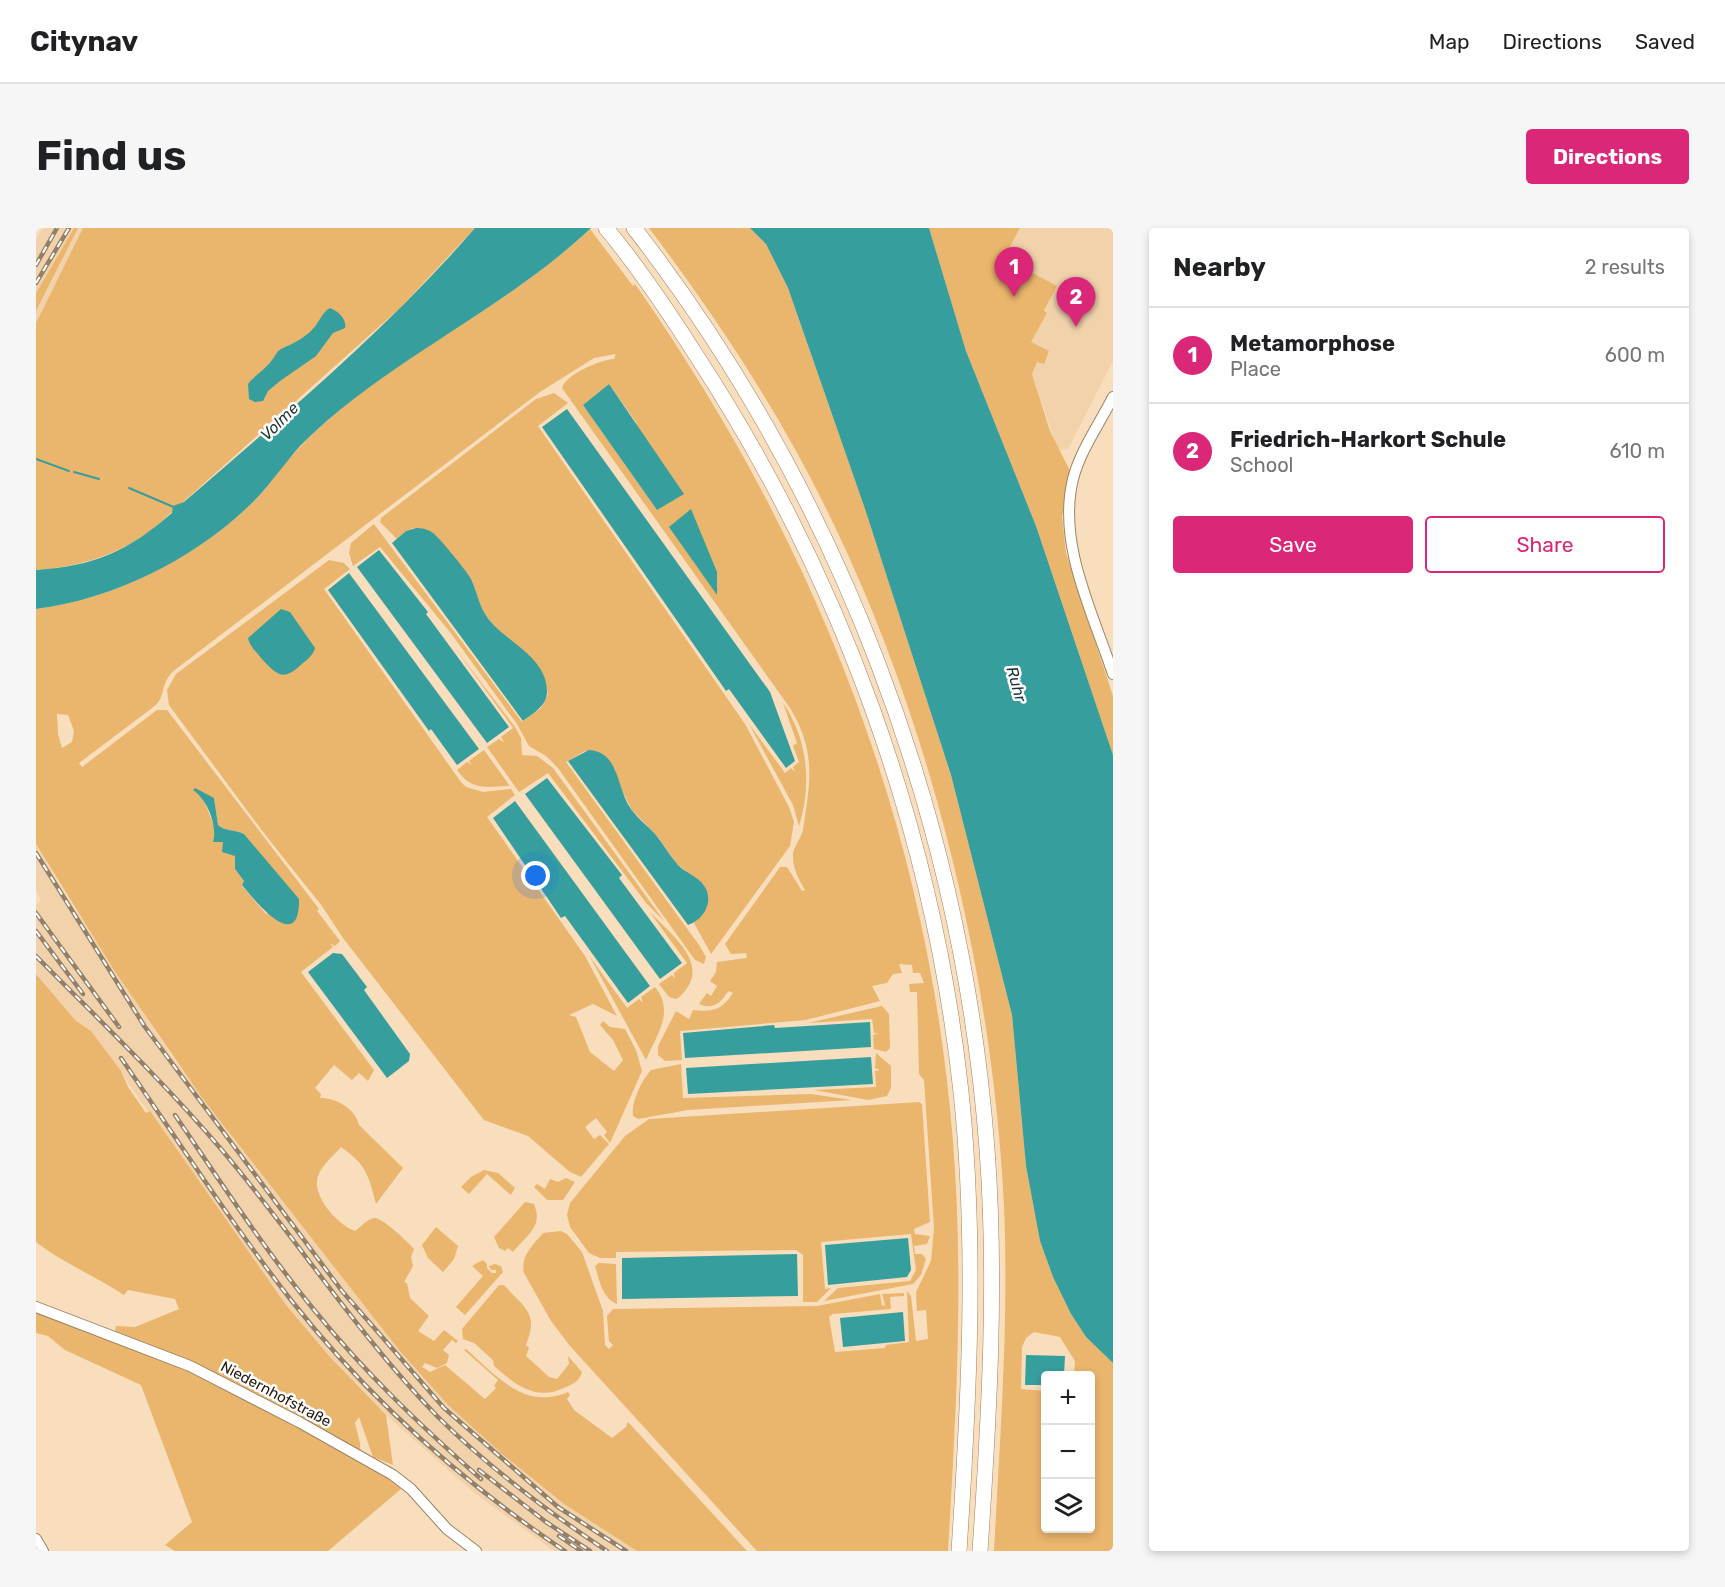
<!DOCTYPE html>
<html lang="en">
<head>
<meta charset="utf-8">
<style>
  :root { --surface:#fff; --page:#f6f6f6; --text:#202124; --muted:#757577; --line:#e0e0e0; --accent:#db2777 }
  body { margin:0; font-family:Rubik,sans-serif; background:var(--page); color:var(--text) }
  .controls { position:absolute; right:18px; bottom:18px; display:grid; overflow:hidden; border-radius:6px; box-shadow:0 3px 9px #0003 }
  .controls button { width:54px; height:54px; display:grid; place-items:center; padding:0; border:0; border-bottom:2px solid var(--line); background:var(--surface); color:var(--text); font:30px sans-serif }
  .you { position:absolute; left:500px; top:648px; width:21px; height:21px; margin:-15px; border:4px solid #fff; border-radius:50%; background:#1a73e8; box-shadow:0 0 0 9px #1a73e833 }
  .badge { display:grid; place-items:center; width:39px; height:39px; border-radius:50%; background:var(--accent); color:#fff; font-size:20px; font-weight:700 }
  .pin { position:absolute; translate:-50% -50px; filter:drop-shadow(0 2px 3px #0008) }
  .pin::after { content:''; position:absolute; top:32px; width:21px; height:18px; background:inherit; clip-path:polygon(0 0,100% 0,50% 100%) }
  .list { margin:0; padding:0; list-style:none }
  h2 { display:flex; justify-content:space-between; align-items:center; height:78px; margin:0; padding:0 24px; font-size:26px }
  h2 small { font-size:20px; font-weight:400; color:var(--muted) }
  .list li { display:grid; grid-template-columns:39px 1fr auto; gap:18px; align-items:center; box-sizing:border-box; height:96px; padding:0 24px; border-top:2px solid var(--line) }
  .list b { display:block; font-size:22px; white-space:nowrap }
  .list p { margin:0; font-size:20px; white-space:nowrap; color:var(--muted) }
  .list em { font-size:20px; font-style:normal; color:var(--muted) }
  .actions { display:flex; gap:12px; padding:18px 24px }
  .actions a { flex:1; padding:14px 0; border:2px solid var(--accent); border-radius:6px; text-align:center; font-size:21px; color:var(--accent) }
  .actions .main { background:var(--accent); color:#fff }
  .icon { flex:none; width:33px; height:33px; fill:none; stroke:currentColor; stroke-width:2; stroke-linecap:round; stroke-linejoin:round }
  .map { position:relative; flex:none; width:1077px; height:1323px; overflow:hidden; border-radius:6px }
  header { display:flex; align-items:center; gap:36px; box-sizing:border-box; height:84px; padding:0 30px; background:var(--surface); border-bottom:2px solid var(--line) }
  header strong { font-size:28px }
  nav { display:flex; gap:33px; margin-inline-start:auto; font-size:21px }
  .intro { display:flex; align-items:center; justify-content:space-between; box-sizing:border-box; height:144px; padding:0 36px }
  h1 { margin:0; font-size:42px }
  .button { padding:15px 27px; border-radius:6px; background:var(--accent); color:#fff; font-size:21px; font-weight:700 }
  main { display:flex; gap:36px; padding:0 36px }
  aside { flex:1; background:var(--surface); border-radius:6px; box-shadow:0 3px 9px #0003 }
  .map>svg:first-child { display:block }
</style>
</head>
<body>
<header>
<strong>Citynav</strong>
<nav><a>Map</a><a>Directions</a><a>Saved</a></nav>
</header>
<div class="intro"><h1>Find us</h1><a class="button">Directions</a></div>
<main>
<div class="map">
<svg width="1077" height="1323" viewBox="0 0 1077 1323">
  <rect width="100%" height="100%" fill="#f8debd"/>
  <g fill="#f1d2ab">
    <polygon points="7,0 38,0 0,65 0,11"/>
    <polygon points="42,0 47,0 0,95 0,83 6,69"/>
    <polygon points="984,0 1077,0 1077,133 1032,221 1022,222 996,146 1001,133 1013,123 995,114 1011,84 968,30"/>
    <polygon points="0,616 31,669 137,830 363,1122 412,1177 466,1226 528,1276 601,1323 518,1323 437,1264 350,1187 294,1129 250,1077 55,803 40,793 0,746 0,677 5,672 0,662"/>
  </g>
  <g fill="#eab56d" fill-rule="evenodd">
    <polygon points="38,0 42,0 0,83 0,65"/>
    <path d="M47,0H439L365,79L117,301C82,327 43,339 0,342V95Z"/>
    <path d="M613,0H714L730,16L752,60L829,281L915,547L976,787L990,938L1004,1013L1017,1049L1035,1086L1050,1109L1077,1135V1323H958C964,1209 973,1093 968,978C957,752 897,503 799,299C749,193 684,94 613,0ZM998,1104L1024,1109L1039,1133L1038,1147L1054,1148V1300H1010L1009,1163L985,1161L986,1119L990,1110Z"/>
    <polygon points="893,0 984,0 968,30 1021,58 1008,82 1011,85 995,114 1013,123 1008,136 1001,134 996,146 1014,203 1035,245 1026,289 1030,325 1077,468 1077,527 1000,298 930,123"/>
    <path d="M554,1L597,58L599,56C780,315 892,598 917,914C928,1050 920,1187 912,1323H721L534,1118L515,1093L488,1045C484,1028 497,1017 507,1005L525,1003L531,1006L546,1024L567,1083L569,1117L573,1121L577,1117L573,1113L571,1088L577,1081L781,1078L844,1066L846,1078L849,1077L846,1066L868,1065V1068L854,1069L855,1081L797,1086L793,1089L799,1124L849,1120L850,1117L873,1114L871,1063L875,1068L880,1113L892,1111L890,1082L881,1083L880,1064L895,1033L898,1000L888,852L883,846L881,764H874L873,756L888,755L884,745H877L876,737L863,736L866,745L857,746L851,755L836,758L844,773L770,792L644,803L646,832L629,833L622,827V818L640,783L653,791L657,782C677,784 686,782 697,765L692,763C685,775 677,782 663,776L671,765L675,768L681,758L674,753L680,744L681,734L711,730L710,725L695,726L689,716L744,639H751L766,663L769,662C762,650 757,641 757,627C757,619 765,611 767,602C774,554 781,525 754,480L526,160C530,146 564,132 578,131L580,126L558,130L504,164L140,441C123,455 131,465 120,477L43,535L46,539L121,482H131L283,681L281,683L304,713L299,718L294,715L297,719L265,744L338,842L332,853L323,845L316,852L298,837L279,860L285,866L284,870C300,870 319,880 323,897L367,940L340,976C333,948 330,936 305,919C298,927 285,938 282,948C275,968 302,997 319,1003C325,999 332,990 339,990C348,991 372,1014 378,1021L375,1029L377,1038L368,1054L371,1055L374,1070L393,1088L382,1103L398,1113L408,1102L422,1113L420,1115L416,1112L407,1122L413,1127L411,1135L401,1140L389,1135L386,1139L394,1144L409,1137L449,1171L460,1160L458,1158L462,1152L428,1122L430,1121C460,1147 488,1183 532,1164L534,1167L531,1171L538,1182L576,1210L590,1199L592,1194L711,1323H601L528,1276L466,1226L412,1177L363,1122L167,871L78,742L0,616V381C79,371 159,330 217,274C234,257 247,236 264,219C281,201 299,185 318,170C395,111 484,67 554,1ZM573,156L600,194L621,282L547,177ZM21,486L32,487L38,503L36,514L26,520L22,506ZM167,568L178,570L182,597C190,604 198,601 208,606L262,671L230,686L206,658L208,653L199,641V628C183,610 174,591 167,568Z"/>
    <path d="M518,165L532,175L502,198L709,496L753,579L758,594L754,618L675,726L658,695L671,679L668,657L640,635L622,609L596,582L583,557L579,541L549,523L530,534L663,717L670,729L668,736L659,732L522,540L510,528L493,518L481,496L414,404L344,319L317,338L313,325L315,315L338,296L486,494L505,480L512,466C506,431 478,420 456,395C443,381 434,361 424,344C415,329 406,310 389,302C378,296 369,303 361,311L344,294L345,290L500,171Z"/>
    <polygon points="293,332 308,335 314,341 288,361 425,554 430,559 447,564 475,561 479,567 451,589 549,728 581,788 557,776 533,787 540,789 554,824 578,843 587,832 577,812 564,797 567,793 574,799 589,801 600,822 606,843 574,915 568,907 571,904 560,890 549,899 558,911 564,907 573,916 545,949 534,944 492,908 448,892 307,710 286,678 227,604 133,477 131,462 140,446"/>
    <polygon points="416,416 479,499 485,510 486,527 501,528 517,540 628,693 611,676 512,545 483,564 451,519 463,511 468,514 465,509 477,500"/>
    <path d="M747,475C772,511 776,557 763,598L757,577L713,496L749,545L755,540L759,544L757,539L763,534L757,518L761,515Z"/>
    <path d="M448,522L473,557V558C449,559 436,563 421,542L431,534L436,537L433,533Z"/>
    <path d="M613,683C629,701 669,730 653,757C649,763 646,768 640,771L633,769L623,756L636,747L639,751L638,745L651,735Z"/>
    <path d="M554,729L591,780L603,771L607,775L605,769L619,759C639,784 621,806 610,832Z"/>
    <path d="M0,746L40,793L55,803L85,843L92,859L110,885L114,883L250,1077L294,1129L350,1187L357,1237L337,1229L323,1189L319,1195L324,1215L325,1234L344,1244L365,1261L292,1323H139L129,1317L156,1294L105,1157L29,1122L12,1108L0,1105V1082L119,1120L79,1103L80,1098L99,1099L143,1081L139,1071L92,1062L88,1067C59,1048 27,1035 0,1014Z"/>
    <polygon points="846,778 853,786 854,820 850,824 838,821 837,807 842,805 838,805 836,791 772,795"/>
    <polygon points="840,825 855,838 855,860 851,868 832,872 778,862 840,859 839,843 844,842 839,840"/>
    <path d="M645,836L647,870L775,866L816,872L652,882L602,891L597,888C595,874 606,852 615,842Z"/>
    <polygon points="883,874 886,876 894,994 878,1001 879,1006 894,1008 891,1016 878,1018 879,1026 886,1026 890,1031 885,1047 877,1056 788,1073 802,1060 874,1053 880,1042 875,1006 785,1014 789,1061 795,1060 781,1074 767,1074 767,1027 760,1022 580,1024 580,1030 564,1030 553,1025 534,999 531,987 534,975 589,908 613,891"/>
    <polygon points="448,942 462,945 479,960 475,967 451,946 433,966 425,959 435,949"/>
    <polygon points="530,950 539,954 527,972 511,972 498,959 501,956 509,961 514,951 522,954"/>
    <path d="M489,974L498,976C507,998 493,1005 477,1024L472,1020L469,1023L463,1020L458,1009Z"/>
    <polygon points="400,999 422,1018 418,1031 407,1044 392,1030 386,1017"/>
    <polygon points="447,1032 451,1036 451,1040 456,1045 460,1045 460,1042 455,1042 453,1038 459,1036 465,1038 467,1044 429,1087 420,1079 447,1048 436,1038"/>
    <path d="M563,1035L580,1036L581,1076C566,1070 563,1051 559,1038Z"/>
    <path d="M463,1057H468C489,1081 503,1084 490,1117L493,1120L490,1128L513,1149L521,1151L533,1136L532,1128L546,1144C544,1152 538,1156 530,1159C500,1174 480,1157 458,1138L457,1132L438,1115L427,1111L426,1101Z"/>
  </g>
  <g fill="#369f9d">
    <path d="M439,0H555C484,67 396,111 319,170C299,185 281,201 264,218C248,236 234,257 217,274C160,330 79,371 0,381V342C59,338 92,323 136,285L137,278L148,274C248,187 352,101 439,0Z"/>
    <polygon points="714,0 893,0 930,123 1000,298 1077,527 1077,1135 1050,1109 1035,1086 1017,1049 1004,1013 990,938 976,787 915,547 829,281 752,60 730,16"/>
    <path d="M294,80C302,83 311,91 309,100L297,105L280,128L244,153L232,163L227,173L219,174L213,171L212,156C219,147 229,142 236,132C239,129 240,124 245,121C256,116 267,111 276,102C283,95 286,84 294,80Z"/>
    <polygon points="573,156 648,266 621,282 547,177"/>
    <polygon points="531,181 734,464 759,533 750,540 693,461 690,463 506,199"/>
    <polygon points="655,281 681,344 681,367 633,299"/>
    <path d="M380,300C386,300 392,301 397,305C403,309 432,345 435,351C441,364 443,378 451,389C468,413 510,428 511,462C512,477 498,485 487,493L356,315L370,303Z"/>
    <polygon points="343,322 392,384 390,386 473,499 451,515 321,339"/>
    <polygon points="313,345 443,521 421,537 395,501 393,503 292,362"/>
    <path d="M245,381L254,384L279,420C277,427 273,430 267,435C247,454 242,448 225,430C220,423 214,419 212,410Z"/>
    <path d="M553,522C584,524 580,560 595,581C602,591 612,598 620,607C628,617 634,628 642,637C649,644 658,647 665,654C680,669 670,691 652,697L532,533Z"/>
    <polygon points="511,550 586,647 583,650 646,735 624,751 489,566"/>
    <path d="M159,560L178,570L182,597C190,604 198,601 208,606L263,671C264,728 219,673 206,657L208,653L199,641V628L186,624L187,614H177C182,598 171,571 157,562Z"/>
    <polygon points="479,573 614,758 592,775 529,688 525,690 457,590"/>
    <polygon points="297,725 306,726 331,759 328,762 374,826 373,833 351,850 272,744"/>
    <polygon points="834,794 835,819 649,830 647,805 738,797 739,800"/>
    <polygon points="835,829 837,856 652,866 650,840"/>
    <polygon points="872,1010 875,1042 871,1049 792,1057 789,1017"/>
    <polygon points="761,1026 762,1068 586,1071 586,1030"/>
    <polygon points="867,1084 869,1113 807,1119 804,1090"/>
    <polygon points="990,1127 1029,1128 1028,1147 1010,1148 1009,1157 989,1157"/>
  </g>
  <g fill="none" stroke-linecap="round" stroke-linejoin="round">
    <g stroke="#369f9d" stroke-width="2">
      <polyline points="0,231 33,243"/>
      <polyline points="38,244 63,251"/>
      <polyline points="93,260 140,280"/>
    </g>
    <g stroke="#9c8465" stroke-width="12">
      <g id="minor">
        <path d="M1077,169C1064,195 1044,223 1037,251C1021,316 1057,385 1077,446"/>
        <polyline points="0,1079 154,1138 263,1194 357,1247 375,1261 411,1301 440,1323"/>
        <polyline points="0,1311 7,1323"/>
      </g>
    </g>
    <g stroke="#9c8465" stroke-width="16">
      <g id="highway">
        <path d="M570,0C603,40 632,83 660,127C804,347 897,602 925,864C941,1017 933,1171 923,1323"/>
        <path d="M598,0C802,263 926,589 951,921C961,1055 953,1190 944,1323"/>
      </g>
    </g>
    <use href="#minor" stroke="#fff" stroke-width="10"/>
    <use href="#highway" stroke="#fff" stroke-width="15"/>
    <g stroke="#938069" stroke-width="4.5">
      <g id="rail">
        <polyline points="0,37 21,0"/>
        <polyline points="0,55 33,0"/>
        <polyline points="0,625 109,799 306,1063 408,1180 522,1279 590,1323"/>
        <polyline points="0,685 83,799"/>
        <polyline points="0,703 47,766"/>
        <path d="M0,728C62,791 127,853 185,921C259,1008 321,1106 401,1188C453,1240 511,1283 571,1323"/>
        <path d="M85,830C141,911 195,995 255,1072C332,1170 426,1254 529,1323"/>
        <path d="M139,887C184,953 228,1021 279,1083C329,1145 386,1199 445,1251"/>
        <polyline points="443,1242 510,1294 554,1323"/>
        <polyline points="523,1308 545,1323"/>
      </g>
    </g>
    <use href="#rail" stroke="#fff" stroke-width="2" stroke-dasharray="7" stroke-linecap="butt"/>
  </g>
  <g text-anchor="middle" stroke-width="5" stroke-linejoin="round" paint-order="stroke">
    <g font-size="15" fill="#251b0f" stroke="#fff">
      <text transform="translate(240 1166) rotate(28)" y="5">Niedernhofstraße</text>
    </g>
    <g font-size="16" font-style="italic" fill="#1c3433" stroke="#fff">
      <text transform="translate(243 193) rotate(-45)" y="6">Volme</text>
      <text transform="translate(981 456) rotate(74)" y="6">Ruhr</text>
    </g>
  </g>
</svg>
<div class="controls">
<button>+</button>
<button>−</button>
<button><svg class="icon" aria-label="layers" viewBox="0 0 24 24"><path d="M12 4l9 5-9 5-9-5zM3 14l9 5 9-5"/></svg></button>
</div>
<div class="you"></div>
<div class="pin badge" style="left:978px;top:69px">1</div>
<div class="pin badge" style="left:1040px;top:99px">2</div>
</div>
<aside>
<h2>Nearby<small>2 results</small></h2>
<ul class="list">
<li><span class="badge">1</span><div><b>Metamorphose</b><p>Place</p></div><em>600 m</em></li>
<li><span class="badge">2</span><div><b>Friedrich-Harkort Schule</b><p>School</p></div><em>610 m</em></li>
</ul>
<div class="actions"><a class="main">Save</a><a>Share</a></div>
</aside>
</main>
</body>
</html>
